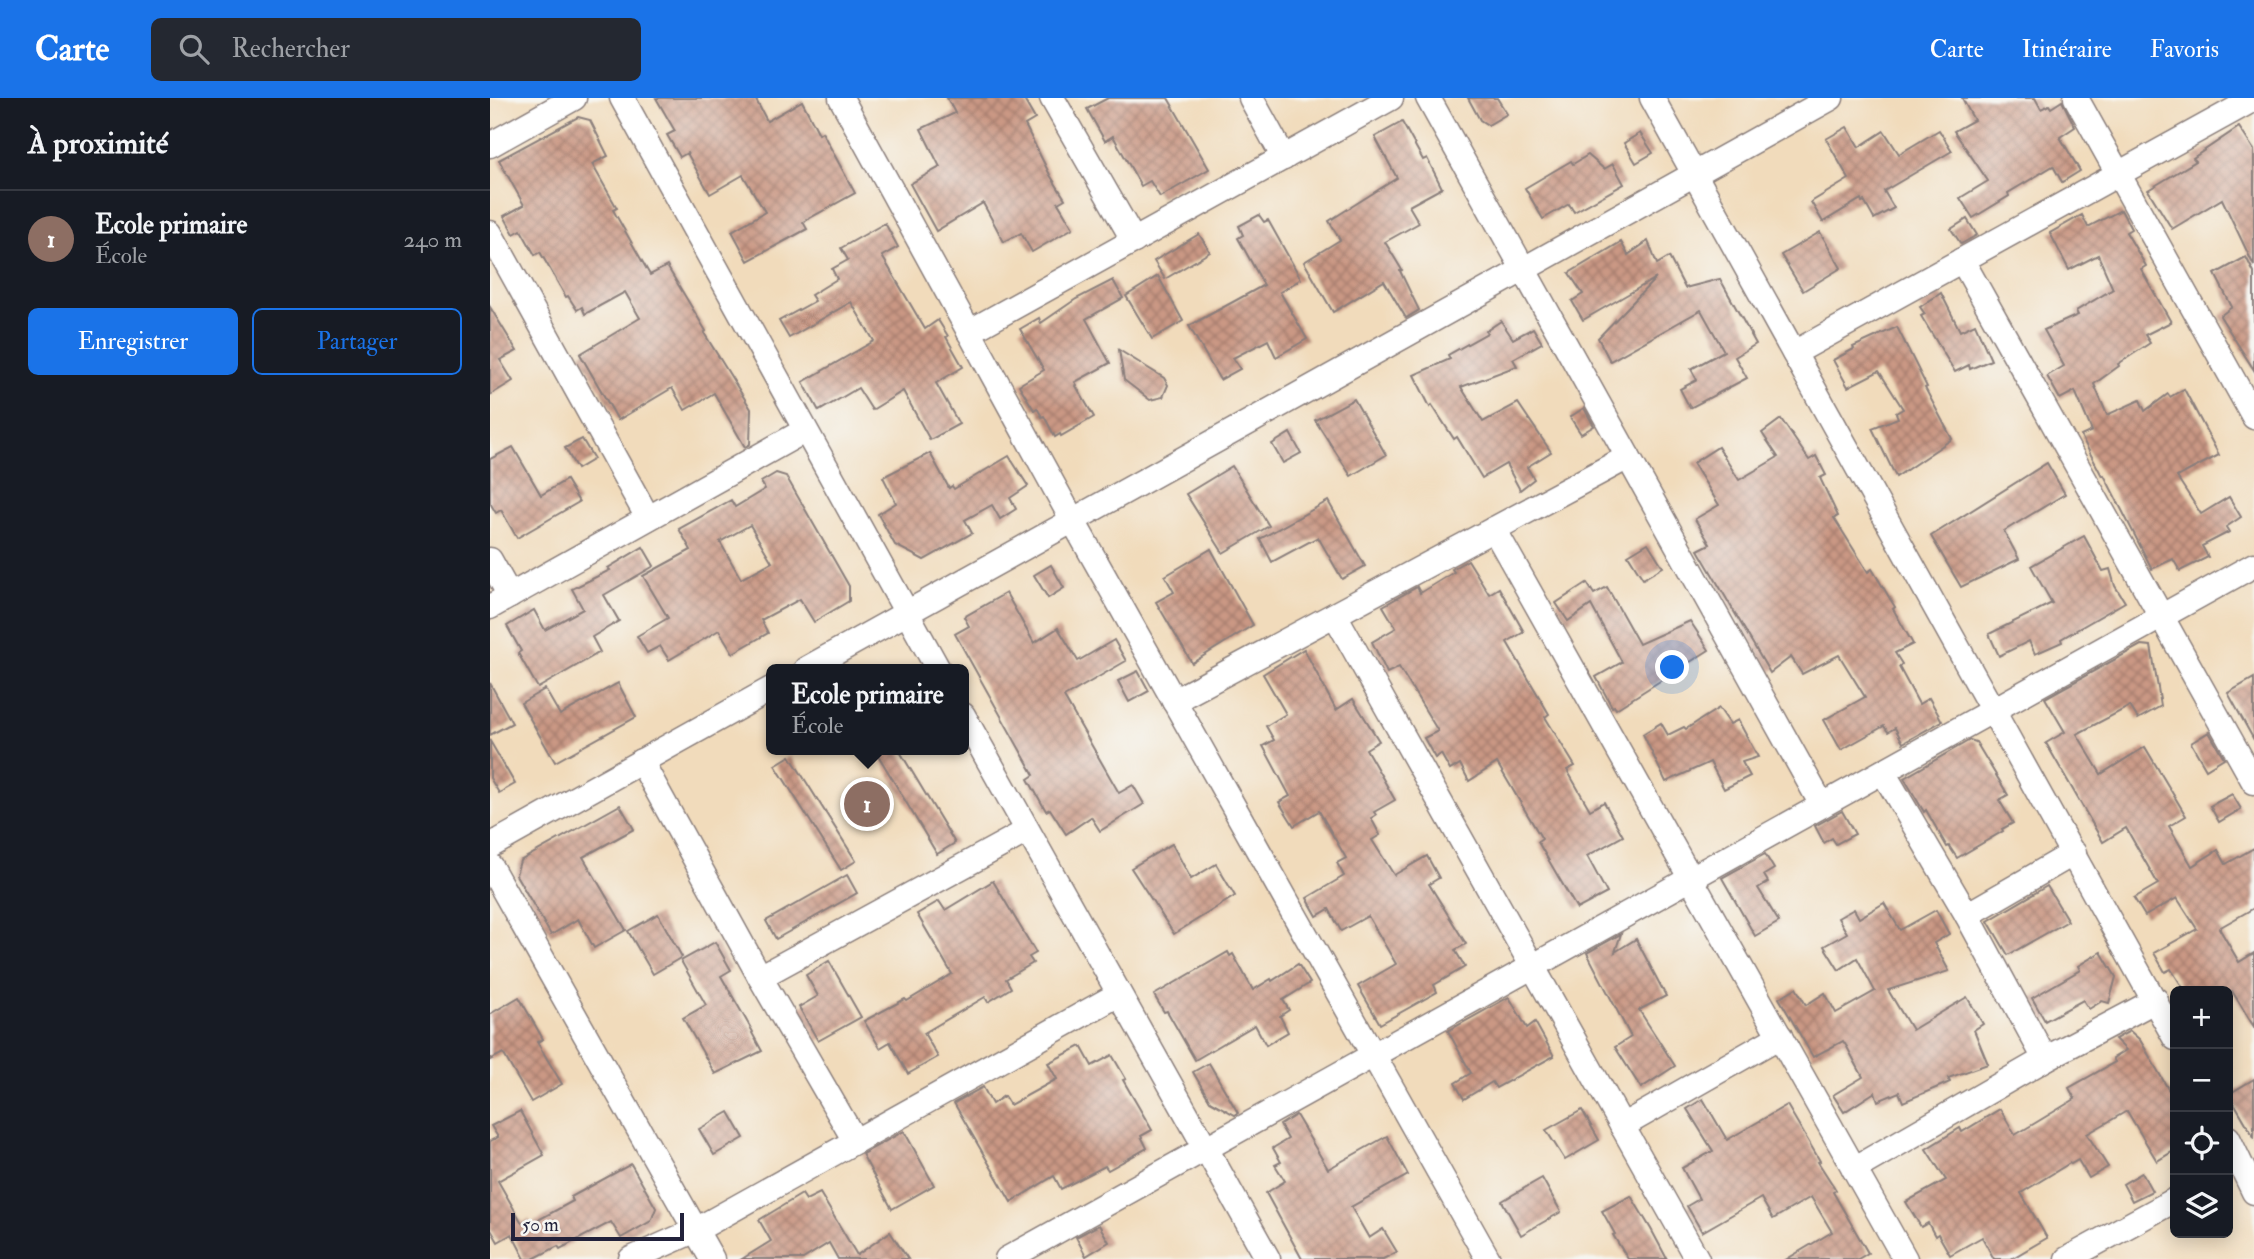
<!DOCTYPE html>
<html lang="fr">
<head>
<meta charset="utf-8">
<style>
  :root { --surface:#171b24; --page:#242831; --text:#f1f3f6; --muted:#9ea1a6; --line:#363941; --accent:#1a73e8 }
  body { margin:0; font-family:"IM FELL Double Pica",serif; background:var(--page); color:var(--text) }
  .controls { position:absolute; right:21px; bottom:21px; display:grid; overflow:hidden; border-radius:10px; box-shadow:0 4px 18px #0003 }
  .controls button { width:63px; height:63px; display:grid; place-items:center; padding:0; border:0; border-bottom:2px solid var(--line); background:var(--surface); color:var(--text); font:35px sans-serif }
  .scale { position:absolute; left:21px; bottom:18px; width:173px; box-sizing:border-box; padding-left:7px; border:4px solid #22223b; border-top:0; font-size:19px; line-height:24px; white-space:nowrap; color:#22223b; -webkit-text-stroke:5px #f6f6f2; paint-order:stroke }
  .you { position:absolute; left:1183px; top:570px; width:24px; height:24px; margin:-18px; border:5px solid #fff; border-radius:50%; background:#1a73e8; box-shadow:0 0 0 10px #1a73e833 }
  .badge { display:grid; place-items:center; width:46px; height:46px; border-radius:50%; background:var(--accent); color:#fff; font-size:23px; font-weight:700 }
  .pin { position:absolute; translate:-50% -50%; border:4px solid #fff; box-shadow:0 2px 7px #0006 }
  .popup { position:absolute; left:276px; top:566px; width:203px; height:91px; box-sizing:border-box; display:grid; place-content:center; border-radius:10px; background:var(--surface); filter:drop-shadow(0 2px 5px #0005); font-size:23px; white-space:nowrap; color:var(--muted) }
  .popup b { font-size:26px; color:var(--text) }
  .popup::after { content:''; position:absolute; left:50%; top:100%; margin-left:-14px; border:14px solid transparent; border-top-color:var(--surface) }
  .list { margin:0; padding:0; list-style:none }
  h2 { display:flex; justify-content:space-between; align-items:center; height:91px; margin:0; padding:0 28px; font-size:30px }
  h2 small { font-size:23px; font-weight:400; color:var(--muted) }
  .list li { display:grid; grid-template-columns:46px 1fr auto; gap:21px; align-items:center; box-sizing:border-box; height:98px; padding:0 28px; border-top:2px solid var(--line) }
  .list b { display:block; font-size:26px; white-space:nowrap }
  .list p { margin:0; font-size:23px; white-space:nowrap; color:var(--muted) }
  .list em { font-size:23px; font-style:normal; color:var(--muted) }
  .actions { display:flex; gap:14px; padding:21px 28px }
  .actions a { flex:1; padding:16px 0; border:2px solid var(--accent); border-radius:10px; text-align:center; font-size:24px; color:var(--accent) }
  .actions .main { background:var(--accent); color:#fff }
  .icon { flex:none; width:38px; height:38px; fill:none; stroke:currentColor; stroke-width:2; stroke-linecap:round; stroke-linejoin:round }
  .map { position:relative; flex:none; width:1764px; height:1161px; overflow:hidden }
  header { display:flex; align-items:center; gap:42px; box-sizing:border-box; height:98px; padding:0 35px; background:var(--accent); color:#fff }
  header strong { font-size:33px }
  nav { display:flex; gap:38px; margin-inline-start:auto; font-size:24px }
  .search { width:490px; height:63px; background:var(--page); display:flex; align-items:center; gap:18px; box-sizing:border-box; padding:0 24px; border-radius:10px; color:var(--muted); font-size:26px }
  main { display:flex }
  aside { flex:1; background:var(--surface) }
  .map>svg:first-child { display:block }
</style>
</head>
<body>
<header>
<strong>Carte</strong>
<div class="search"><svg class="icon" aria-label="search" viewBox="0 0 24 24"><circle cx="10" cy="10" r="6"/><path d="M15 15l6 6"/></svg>Rechercher</div>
<nav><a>Carte</a><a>Itinéraire</a><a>Favoris</a></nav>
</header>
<main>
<aside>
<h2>À proximité<small></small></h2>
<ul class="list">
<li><span class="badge" style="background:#8d6e63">1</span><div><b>Ecole primaire</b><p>École</p></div><em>240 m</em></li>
</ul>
<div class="actions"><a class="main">Enregistrer</a><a>Partager</a></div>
</aside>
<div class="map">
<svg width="1764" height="1161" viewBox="0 0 1764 1161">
  <defs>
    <pattern id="building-cross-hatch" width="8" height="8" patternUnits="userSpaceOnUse" patternTransform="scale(1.75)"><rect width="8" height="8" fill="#ca9884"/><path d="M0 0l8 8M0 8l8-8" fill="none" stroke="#a47c6d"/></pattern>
  </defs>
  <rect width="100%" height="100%" fill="#f6f6f2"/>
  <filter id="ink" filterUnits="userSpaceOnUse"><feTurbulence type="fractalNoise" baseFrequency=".0143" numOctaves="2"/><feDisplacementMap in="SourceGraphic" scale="14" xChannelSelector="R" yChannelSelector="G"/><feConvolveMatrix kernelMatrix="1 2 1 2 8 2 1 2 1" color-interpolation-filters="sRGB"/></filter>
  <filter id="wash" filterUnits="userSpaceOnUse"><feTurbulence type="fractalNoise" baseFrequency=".00686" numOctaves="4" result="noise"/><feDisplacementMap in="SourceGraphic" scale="28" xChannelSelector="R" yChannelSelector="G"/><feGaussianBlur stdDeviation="1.57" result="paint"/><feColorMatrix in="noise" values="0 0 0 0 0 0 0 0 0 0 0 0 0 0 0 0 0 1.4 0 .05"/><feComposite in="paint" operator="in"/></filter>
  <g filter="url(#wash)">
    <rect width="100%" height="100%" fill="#f1dbbb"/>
    <g id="blocks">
      <g fill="url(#building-cross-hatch)" fill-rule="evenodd">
        <polygon points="166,0 265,0 277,23 312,3 329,36 332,34 365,95 313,124 317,131 258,163 242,133 275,114 253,77 220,96 197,55 190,59 177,37 185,33"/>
        <polygon points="457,0 533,0 545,21 535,27 560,77 575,101 568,105 583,130 542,154 531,135 514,144 493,105 446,133 420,86 450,69 431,31 465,15"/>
        <polygon points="618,0 678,0 719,71 670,99 660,83 651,88 623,38 615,43 597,11"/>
        <polygon points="978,0 1007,0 1017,16 998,27 990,22"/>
        <polygon points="1472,0 1545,0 1551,11 1559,7 1561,10 1572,3 1585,29 1570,39 1590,73 1572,84 1563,68 1518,95 1519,98 1483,120 1470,100 1498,83 1464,33 1484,22"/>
        <polygon points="88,19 100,22 118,58 102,66 127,110 123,112 160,177 177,168 216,233 214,235 261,311 260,346 255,349 224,295 195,312 182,290 128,322 90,256 150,220 135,194 95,216 92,209 87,212 78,198 76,199 50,154 45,157 31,132 24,136 14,118 34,107 9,62"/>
        <polygon points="912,24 933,62 937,60 952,90 919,108 929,125 895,144 912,172 910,173 929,212 916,220 894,183 843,214 814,164 850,142 839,123 907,80 885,39"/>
        <polygon points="1357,29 1369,49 1394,33 1409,56 1449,32 1462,53 1394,93 1404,110 1384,121 1374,103 1372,104 1371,101 1333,124 1321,104 1359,81 1336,41"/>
        <polygon points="1749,29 1764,52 1764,168 1732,101 1682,131 1658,92 1706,63 1703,60"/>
        <polygon points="1150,35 1163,55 1146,65 1134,45"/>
        <polygon points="1098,57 1114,71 1123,66 1134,86 1084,114 1079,106 1053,121 1035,90 1081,63 1083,66"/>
        <polygon points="1631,112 1641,131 1636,134 1656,168 1651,171 1681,224 1655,237 1660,245 1628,266 1629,268 1604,286 1617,317 1650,302 1655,313 1678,296 1680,299 1694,291 1729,357 1687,379 1711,416 1739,399 1751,419 1736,429 1739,434 1712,448 1718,459 1690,473 1683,461 1662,471 1614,377 1612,378 1591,338 1602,333 1585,293 1570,301 1557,278 1574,268 1554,232 1588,217 1586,213 1623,191 1608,157 1579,172 1560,135 1592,117 1598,129"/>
        <polygon points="769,117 774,124 778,122 811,181 790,194 817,241 786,259 778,242 743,260 750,271 730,282 699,228 774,187 748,140 753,137 749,128"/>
        <polygon points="1477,121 1487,137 1471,146 1461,131"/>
        <polygon points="395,125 408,149 392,158 435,231 448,222 458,238 456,239 473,269 446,285 469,326 440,342 413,293 382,312 368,290 329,313 313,284 384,243 361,204 299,240 289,223 325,203 321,197 347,181 342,171 358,162 351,150"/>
        <polygon points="1330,134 1351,170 1313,193 1291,157"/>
        <polygon points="709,136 720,154 675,181 664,163"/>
        <polygon points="1158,143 1167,166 1179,159 1195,190 1230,181 1266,246 1245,259 1257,280 1200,310 1190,291 1207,282 1201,271 1234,253 1211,212 1120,263 1108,240 1166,180 1093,222 1082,203 1093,196 1079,175 1131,144 1138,157"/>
        <polygon points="1756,159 1764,175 1764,272 1730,218 1742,209 1725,176"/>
        <polygon points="668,178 693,223 662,241 636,198"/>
        <polygon points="623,182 633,200 596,221 620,265 585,284 587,287 586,288 604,319 571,338 570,336 565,339 554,318 552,319 547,310 544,312 529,287 554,272 530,231 549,220 551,225 586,201"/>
        <polygon points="1451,195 1470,233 1485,226 1501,262 1480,271 1479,267 1465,274 1431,218 1435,216 1430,209"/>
        <polygon points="0,209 27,253 10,262 23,283 0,297"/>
        <polygon points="1011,223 1023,241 1043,230 1052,245 1023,261 1027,268 971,289 993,324 1028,305 1061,354 1037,369 1044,381 1030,392 1016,366 992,380 967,339 964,341 942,307 940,309 924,277 960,261 958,257 997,235 996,233"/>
        <polygon points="1407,229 1437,289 1435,290 1462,341 1406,379 1382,330 1408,320 1406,315 1413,311 1389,273 1358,289 1343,262 1364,251 1363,249"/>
        <polygon points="629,252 674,280 678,287 673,299 660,302 634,282"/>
        <polygon points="864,301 896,357 861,378 825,322"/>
        <polygon points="1094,310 1104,328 1091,336 1080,319"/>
        <polygon points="1291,321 1319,362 1326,358 1336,377 1330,380 1348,418 1344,420 1378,474 1382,471 1405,509 1403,511 1423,546 1405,555 1412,566 1409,569 1429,606 1439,600 1452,623 1413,645 1405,630 1398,634 1394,628 1351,652 1334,622 1375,599 1349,557 1312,576 1301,559 1280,575 1208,452 1220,446 1205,421 1229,407 1203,365 1228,349 1249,382 1288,359 1272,335"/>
        <polygon points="800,335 811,355 793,365 782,346"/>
        <polygon points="92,341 104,361 87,371 75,350"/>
        <polygon points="23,349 51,397 76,382 89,404 27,440 11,412 6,415 0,405 0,361"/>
        <polygon points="440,355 459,390 462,388 464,391 519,358 538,388 520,400 526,411 510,421 502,407 475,422 482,435 434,462 405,447 388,416 406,405 393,379"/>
        <polygon points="1557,365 1575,396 1514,433 1529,461 1471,489 1441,438"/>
        <polygon points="742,368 779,428 733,455 696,396"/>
        <path d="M286,375L296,378L359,488V503L324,524L310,501L271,522L278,535L243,555L229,532L179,562L170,548L157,555L147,538L178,520L153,478L201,452L189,431L241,402L245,409L275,391L271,384ZM260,427L282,464L251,481L230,444Z"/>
        <polygon points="838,403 875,468 852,481 828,439 782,464 770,441"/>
        <polygon points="1594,438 1613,473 1620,471 1625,488 1635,504 1571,541 1572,544 1545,556 1539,543 1509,558 1499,536 1562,505 1541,468"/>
        <polygon points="1158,445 1173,469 1153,481 1138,457"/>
        <polygon points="153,449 164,468 114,497 129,523 102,539 110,554 48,590 28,555 31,553 17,528 44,512 55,532 93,511 82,491 120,472 118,470"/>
        <polygon points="721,451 763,527 702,565 666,504 684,494 675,478"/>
        <polygon points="978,462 999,496 1009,490 1034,534 1017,544 1059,616 1055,619 1085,668 1077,672 1100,712 1114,704 1133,738 1097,758 1117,795 1087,811 1048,744 1052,741 1007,665 979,683 970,666 960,672 951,656 945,660 934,640 948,633 909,569 897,575 882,544 906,530 893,508 927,489 930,495 964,474 962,471"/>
        <polygon points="561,467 574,490 558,500 544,477"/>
        <polygon points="1097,485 1104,496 1117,489 1149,546 1200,523 1219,552 1126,611 1124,608 1122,609 1106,579 1132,564 1101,507 1078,523 1066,505"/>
        <polygon points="516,495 544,545 568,530 588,563 624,542 636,563 574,599 629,695 643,687 654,706 610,733 601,719 576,736 560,711 556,713 538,681 544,677 465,536 479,528 474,519"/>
        <polygon points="1651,547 1661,548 1671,608 1648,621 1640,608 1587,636 1611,676 1655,649 1696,718 1679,728 1702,768 1728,752 1736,766 1764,750 1764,810 1729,830 1749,864 1764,855 1764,929 1742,893 1695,893 1681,871 1675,874 1664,855 1707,831 1687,800 1655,818 1644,800 1668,786 1636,730 1613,744 1556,645 1575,634 1555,600"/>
        <polygon points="814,551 846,612 863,601 889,643 876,651 905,702 884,714 886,717 881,720 890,737 882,742 904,777 937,758 949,780 939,786 976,846 965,852 975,869 944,887 947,894 890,926 868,888 906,866 878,818 851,833 839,811 827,818 817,800 854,778 847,765 856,760 829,713 804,728 789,704 800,698 773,648 784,642 776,628 796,616 773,576"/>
        <polygon points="648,573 659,593 639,604 628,583"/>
        <polygon points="1764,580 1764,642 1738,595"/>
        <polygon points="0,585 22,625 0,637"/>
        <polygon points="128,585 146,619 65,664 31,605 55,591 70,617"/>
        <polygon points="1229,610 1240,626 1248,622 1268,659 1252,664 1260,678 1234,691 1220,664 1176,684 1153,636 1171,625 1178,637 1194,629 1196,631"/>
        <polygon points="1719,634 1734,660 1716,671 1701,645"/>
        <polygon points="1480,642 1486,644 1518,697 1509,702 1523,725 1512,731 1513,733 1467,760 1459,748 1457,749 1436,712 1434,714 1414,680"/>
        <polygon points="0,643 25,686 9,695 0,680"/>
        <polygon points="385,652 409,652 465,745 447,756"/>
        <polygon points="300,658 366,763 351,772 285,667"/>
        <polygon points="1742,696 1751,711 1729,724 1720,708"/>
        <polygon points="130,707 144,731 93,759 136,832 104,850 88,821 61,837 26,777 30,763"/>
        <polygon points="1352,713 1365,736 1346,746 1342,740 1334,745 1325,728"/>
        <polygon points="682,746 701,781 726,766 745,798 684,836 641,770"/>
        <polygon points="1275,756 1284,771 1274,777 1278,784 1268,790 1289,824 1265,838 1232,780"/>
        <polygon points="357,777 367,795 286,841 276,823"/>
        <polygon points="503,783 546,855 539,859 543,865 516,881 521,890 498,904 495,899 434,935 448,959 418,976 400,944 390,950 374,923 415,901 417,903 462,876 427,816 449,803 455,812"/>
        <polygon points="1557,788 1578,823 1518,857 1498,823"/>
        <polygon points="1394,805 1410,832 1446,812 1459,836 1444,845 1459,873 1398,892 1422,932 1477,899 1493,926 1484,932 1498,966 1458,980 1460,984 1413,1004 1409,994 1388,1003 1385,994 1354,1014 1343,997 1373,979 1357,949 1353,943 1323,959 1289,900 1306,890 1316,907 1335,895 1346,915 1385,893 1367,860 1349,872 1334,848 1357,835 1348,820 1364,811 1369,820"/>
        <polygon points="168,816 192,859 163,876 138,833"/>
        <polygon points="1131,836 1125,854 1146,841 1176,898 1149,912 1185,968 1151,990 1125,949 1141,939 1097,855"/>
        <polygon points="225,844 241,872 231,878 263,934 262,935 272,953 225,976 193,920 216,907 191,863"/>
        <polygon points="738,854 740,858 743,856 763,892 781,881 782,883 808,866 820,885 793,902 799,912 790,918 798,934 776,947 765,927 705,962 677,913 674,914 664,897"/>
        <polygon points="1611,854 1626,879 1619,905 1612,903 1599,911 1593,902 1555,923 1542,900 1590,872 1588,868"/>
        <polygon points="339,863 371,919 328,943 309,909 328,898 316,877"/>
        <polygon points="29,899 53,941 47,944 72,986 41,1004 13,955 0,962 0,916"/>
        <polygon points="1019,899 1037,930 1045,924 1064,958 1006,990 1002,984 974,1001 965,985 981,975 958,933"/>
        <polygon points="1640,933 1650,942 1685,1003 1685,1052 1667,1063 1637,1013 1597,1036 1618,1069 1599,1080 1588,1062 1581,1066 1580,1065 1531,1095 1557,1140 1521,1161 1504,1161 1492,1139 1460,1157 1448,1136 1445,1138 1438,1125 1431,1129 1416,1104 1456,1082 1436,1051 1470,1030 1472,1034 1510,1011 1525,1037 1542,1027 1585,1001 1579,990 1625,964 1623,960 1636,952 1625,941"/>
        <polygon points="591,948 602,968 622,957 636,981 633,982 662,1032 651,1038 657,1050 618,1072 615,1068 571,1091 564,1078 521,1104 464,1005 493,989 502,1006 514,998 520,1007 567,981 558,965"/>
        <polygon points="719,965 748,1015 745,1017 720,1003 703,974"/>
        <polygon points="1764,981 1764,1039 1739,996"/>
        <polygon points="1213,1001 1237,1042 1297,1007 1330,1063 1328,1064 1346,1092 1343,1094 1378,1155 1368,1161 1297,1161 1342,1134 1321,1099 1283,1121 1271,1100 1212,1134 1197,1108 1209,1101 1192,1070 1223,1053 1197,1011"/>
        <polygon points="1092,1012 1109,1042 1075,1062 1056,1032"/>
        <polygon points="30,1013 54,1057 8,1083 32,1125 39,1121 41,1126 83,1103 81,1099 141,1066 166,1110 161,1123 131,1140 121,1124 70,1151 68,1148 43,1161 35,1161 22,1136 8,1144 0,1130 0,1043 8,1039 1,1028"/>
        <polygon points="239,1014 254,1040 224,1057 209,1031"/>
        <polygon points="806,1017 838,1071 897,1038 918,1077 861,1109 879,1140 893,1131 907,1154 893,1161 812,1161 776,1095 795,1083 785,1067 791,1064 783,1050 798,1041 790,1027"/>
        <polygon points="414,1033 444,1087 402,1111 372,1056"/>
        <polygon points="1652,1075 1662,1093 1642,1103 1633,1086"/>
        <polygon points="1052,1080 1071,1114 1031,1137 1012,1103"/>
        <polygon points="330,1095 367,1157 400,1134 418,1161 348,1161 339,1145 313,1161 252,1161 281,1143 269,1122 312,1096 316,1102"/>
        <polygon points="1141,1098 1161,1131 1177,1161 1138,1161 1123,1137 1125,1136 1112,1113"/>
        <polygon points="609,1127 619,1144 596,1158 586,1139"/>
      </g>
    </g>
  </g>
  <g filter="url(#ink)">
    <use href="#blocks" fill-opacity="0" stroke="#8a7e7b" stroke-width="2"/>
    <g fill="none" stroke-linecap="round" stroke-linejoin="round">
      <g stroke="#8a7e7b" stroke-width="27">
        <g id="minor">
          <polyline points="132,0 448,571"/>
          <polyline points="351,0 583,423 998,1161"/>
          <polyline points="562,0 644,143"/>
          <polyline points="761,0 794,60"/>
          <polyline points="938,0 1332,707"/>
          <polyline points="1162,0 1685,940"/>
          <polyline points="1586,0 1764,319"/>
          <polyline points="0,47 84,0"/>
          <polyline points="0,135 158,420"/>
          <polyline points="1472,162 1764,684"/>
          <polyline points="479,234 901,0"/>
          <polyline points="1304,255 1764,1"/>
          <polyline points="1004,431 1415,1161"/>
          <polyline points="0,462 20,498"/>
          <polyline points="0,509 314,333"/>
          <polyline points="845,517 1207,1161"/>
          <polyline points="316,571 1341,0"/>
          <polyline points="684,603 1138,359"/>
          <polyline points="473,617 778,1161"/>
          <polyline points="151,663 270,879 365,1043"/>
          <polyline points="1393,674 1477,817 1555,961"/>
          <polyline points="0,748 281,591"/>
          <polyline points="0,768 222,1161"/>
          <polyline points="1477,817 1584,755"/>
          <polyline points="270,879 537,733"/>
          <polyline points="1132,1028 1290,938"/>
          <polyline points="1738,1040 1764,1094"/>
          <polyline points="1364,1071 1555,961 1666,902"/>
          <polyline points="141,1161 206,1132 629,896"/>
          <polyline points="517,1161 1764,467"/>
          <polyline points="1577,1161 1685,1102"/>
        </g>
      </g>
      <use href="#minor" stroke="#fff" stroke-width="24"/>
    </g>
  </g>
</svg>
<div class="controls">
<button>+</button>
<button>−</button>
<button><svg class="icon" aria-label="locate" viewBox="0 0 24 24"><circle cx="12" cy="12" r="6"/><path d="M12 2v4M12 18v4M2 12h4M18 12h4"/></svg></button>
<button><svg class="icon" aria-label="layers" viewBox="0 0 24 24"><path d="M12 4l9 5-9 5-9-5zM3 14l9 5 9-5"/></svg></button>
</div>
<div class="scale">50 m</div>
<div class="you"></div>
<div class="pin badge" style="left:377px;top:706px;background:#8d6e63">1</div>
<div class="popup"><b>Ecole primaire</b>École</div>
</div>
</main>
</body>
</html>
